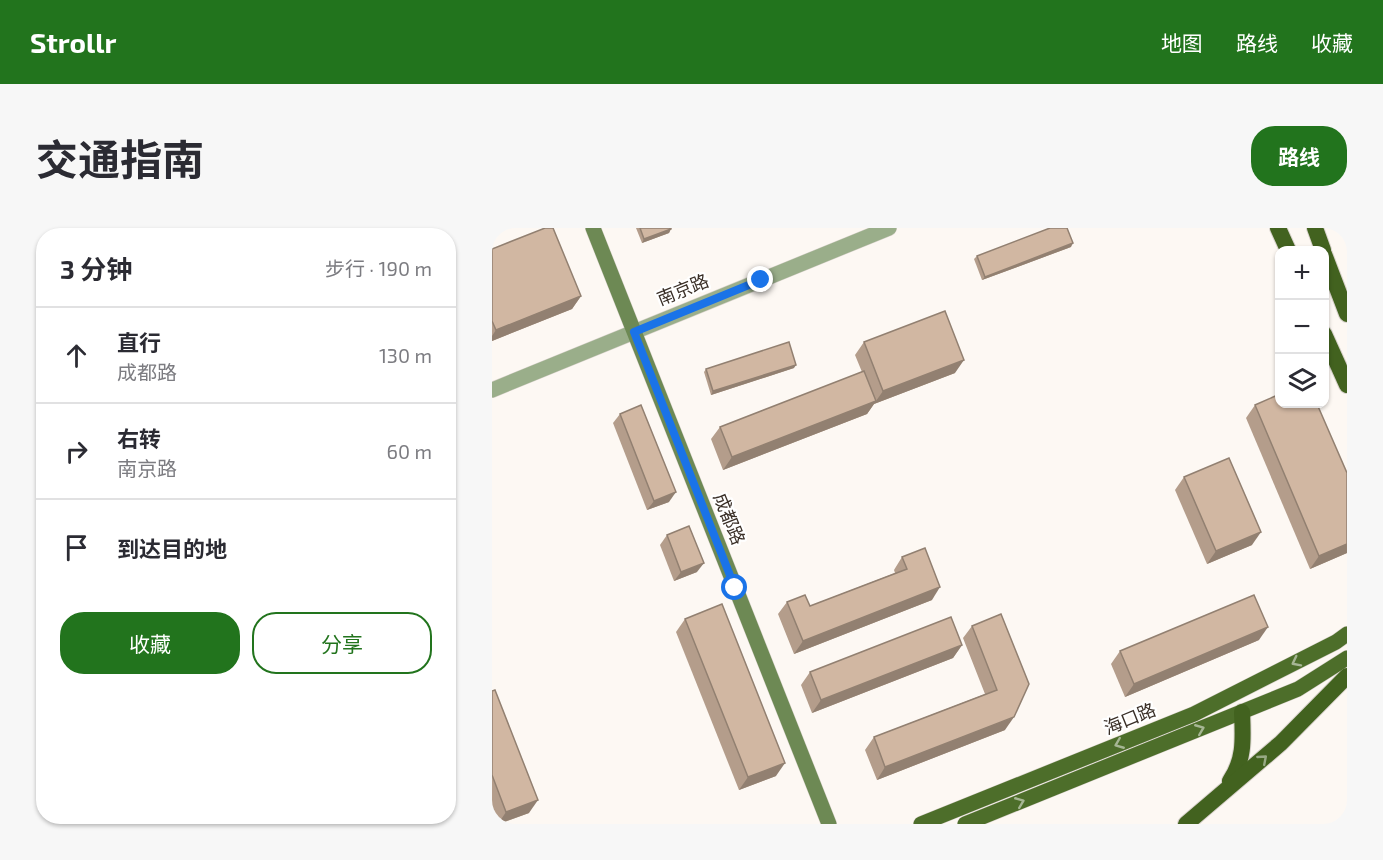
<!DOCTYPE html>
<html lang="zh">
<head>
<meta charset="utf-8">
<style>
  :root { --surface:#fff; --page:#f7f7f7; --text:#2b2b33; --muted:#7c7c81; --line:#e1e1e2; --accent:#22741d }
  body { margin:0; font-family:"Exo 2","Noto Sans SC",sans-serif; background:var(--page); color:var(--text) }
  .controls { position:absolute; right:18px; top:18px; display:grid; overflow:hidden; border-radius:12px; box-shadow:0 2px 4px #0004 }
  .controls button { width:54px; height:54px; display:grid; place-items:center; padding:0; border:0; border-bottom:2px solid var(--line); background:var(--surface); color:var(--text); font:30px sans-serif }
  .stop { position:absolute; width:18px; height:18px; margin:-14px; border:4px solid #1a73e8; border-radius:50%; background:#fff }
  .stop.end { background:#1a73e8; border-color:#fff; box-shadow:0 2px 6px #0008 }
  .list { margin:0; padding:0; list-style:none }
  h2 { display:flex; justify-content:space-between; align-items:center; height:78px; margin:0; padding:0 24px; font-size:26px }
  h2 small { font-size:20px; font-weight:400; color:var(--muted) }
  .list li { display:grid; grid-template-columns:39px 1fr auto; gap:18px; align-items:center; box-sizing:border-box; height:96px; padding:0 24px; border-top:2px solid var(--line) }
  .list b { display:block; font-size:22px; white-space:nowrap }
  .list p { margin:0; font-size:20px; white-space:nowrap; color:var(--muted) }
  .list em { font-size:20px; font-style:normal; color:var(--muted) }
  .actions { display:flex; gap:12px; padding:18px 24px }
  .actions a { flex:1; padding:14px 0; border:2px solid var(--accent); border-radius:24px; text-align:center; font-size:21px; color:var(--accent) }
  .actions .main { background:var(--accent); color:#fff }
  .icon { flex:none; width:33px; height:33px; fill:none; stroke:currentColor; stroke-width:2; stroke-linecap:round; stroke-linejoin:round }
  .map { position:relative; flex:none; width:855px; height:596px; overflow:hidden; border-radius:24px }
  header { display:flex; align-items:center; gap:36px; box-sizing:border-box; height:84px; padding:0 30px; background:var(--accent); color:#fff }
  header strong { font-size:28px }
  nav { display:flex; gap:33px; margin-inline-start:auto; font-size:21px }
  .intro { display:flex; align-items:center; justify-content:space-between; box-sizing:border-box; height:144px; padding:0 36px }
  h1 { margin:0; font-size:42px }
  .button { padding:15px 27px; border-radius:24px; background:var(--accent); color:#fff; font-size:21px; font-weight:700 }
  main { display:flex; gap:36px; padding:0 36px }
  aside { flex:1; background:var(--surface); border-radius:24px; box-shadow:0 2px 4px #0004 }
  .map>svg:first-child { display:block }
</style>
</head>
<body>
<header>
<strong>Strollr</strong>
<nav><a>地图</a><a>路线</a><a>收藏</a></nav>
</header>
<div class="intro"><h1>交通指南</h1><a class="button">路线</a></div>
<main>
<aside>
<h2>3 分钟<small>步行 · 190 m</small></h2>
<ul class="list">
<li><svg class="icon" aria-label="ahead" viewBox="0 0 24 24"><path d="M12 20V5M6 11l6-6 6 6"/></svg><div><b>直行</b><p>成都路</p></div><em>130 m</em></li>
<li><svg class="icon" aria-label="right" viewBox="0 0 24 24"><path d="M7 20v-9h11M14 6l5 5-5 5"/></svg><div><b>右转</b><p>南京路</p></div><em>60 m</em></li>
<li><svg class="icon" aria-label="arrive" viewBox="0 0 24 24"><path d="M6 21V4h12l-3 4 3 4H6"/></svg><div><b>到达目的地</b></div></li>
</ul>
<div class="actions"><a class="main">收藏</a><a>分享</a></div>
</aside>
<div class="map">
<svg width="855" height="596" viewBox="0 0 855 596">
  <rect width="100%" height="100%" fill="#fdf8f3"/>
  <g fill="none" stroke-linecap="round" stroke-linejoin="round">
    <g stroke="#dad4ce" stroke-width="16">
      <polyline id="tertiary" points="0,162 397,0"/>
    </g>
    <g stroke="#dad4ce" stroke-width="16">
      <polyline id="secondary" points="101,0 337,596"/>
    </g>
    <g stroke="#dad4ce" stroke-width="16">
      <g id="primary">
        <polyline points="429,596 702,486 844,414 855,406"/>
        <polyline points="473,596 806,461 855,430"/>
      </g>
    </g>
    <g stroke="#dad4ce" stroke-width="18">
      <g id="trunk">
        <polyline points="786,0 796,22"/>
        <polyline points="823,0 831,22"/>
        <polyline points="832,26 855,86"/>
        <polyline points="832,106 855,157"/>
        <path d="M738,553C753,531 751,510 750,484"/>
        <polyline points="694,596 789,515 855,448"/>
      </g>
    </g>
    <use href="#tertiary" stroke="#9aae8a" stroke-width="15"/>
    <use href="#secondary" stroke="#6d8954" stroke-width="15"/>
    <use href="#primary" stroke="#4d6e2a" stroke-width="15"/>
    <use href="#trunk" stroke="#42621f" stroke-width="16"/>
  </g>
  <g fill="#b49d8b">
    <polygon points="144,0 179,0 177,5 150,15"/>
    <polygon points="579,19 490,52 482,31 485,28"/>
    <polygon points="0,21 89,68 80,81 0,113"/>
    <polygon points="372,114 463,145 382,176 375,186 231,242 219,211 228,199 370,144 363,127"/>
    <polygon points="302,140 219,167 212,144 214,141"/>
    <polygon points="763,177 855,245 855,325 818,341 754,190"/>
    <polygon points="128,186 177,274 155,282 121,195"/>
    <polygon points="692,249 760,317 715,336 683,262"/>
    <polygon points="175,307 205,344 182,353 168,317"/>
    <polygon points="410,329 440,372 302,426 286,386 295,374 318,378 403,345 402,342"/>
    <polygon points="509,386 513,502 385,552 373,522 382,509 493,466 471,410 480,398"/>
    <polygon points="193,391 284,548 247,562 184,404"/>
    <polygon points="767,412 633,469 619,436 628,423"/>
    <polygon points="470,417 461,430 320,485 309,457 318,444"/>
    <polygon points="0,463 37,585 7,596 5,596 0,583"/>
  </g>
  <g fill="#928071">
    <polygon points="179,1 177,5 150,15 152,11"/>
    <polygon points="581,15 579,19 490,52 493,49"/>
    <polygon points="89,68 80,81 0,113 0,108 4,102"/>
    <polygon points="472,132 463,145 382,176 375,186 231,242 240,229 384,173 391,163"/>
    <polygon points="304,137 302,140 219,167 221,163"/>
    <polygon points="184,264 177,274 155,282 162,273"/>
    <polygon points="769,304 760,317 715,336 724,323"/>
    <polygon points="855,316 855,325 818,341 827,328"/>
    <polygon points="212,335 205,344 182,353 189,344"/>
    <polygon points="448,359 440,372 302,426 311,413"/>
    <polygon points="776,399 767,412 633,469 642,456"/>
    <polygon points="470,417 461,430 320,485 329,472"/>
    <polygon points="522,489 513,502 385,552 393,539"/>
    <polygon points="293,535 284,548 247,562 256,549"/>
    <polygon points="46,572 37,585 6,596 14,584"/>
  </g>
  <g fill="#d1b7a2" stroke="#928071" stroke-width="1.5">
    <polygon points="53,0 61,0 89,68 4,102 0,93 0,21"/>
    <polygon points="148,0 179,0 179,1 152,11"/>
    <polygon points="558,0 575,0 581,15 493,49 485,28"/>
    <polygon points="453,83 472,132 391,163 372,114"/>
    <polygon points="297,114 304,137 221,163 214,141"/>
    <polygon points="372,143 384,173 240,229 228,199"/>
    <polygon points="788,166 788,176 825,176 855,245 855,316 827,328 763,177"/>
    <polygon points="149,177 184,264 162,273 128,186"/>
    <polygon points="737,230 769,304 724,323 692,249"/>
    <polygon points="197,298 212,335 189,344 175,307"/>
    <polygon points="433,320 448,359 311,413 295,374 313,367 318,378 415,341 410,329"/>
    <polygon points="762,367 776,399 642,456 628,423"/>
    <polygon points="230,376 293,535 256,549 193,391"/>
    <polygon points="509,386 537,456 522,489 393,539 382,509 505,462 480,398"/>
    <polygon points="459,389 470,417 329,472 318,444"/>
    <polygon points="3,462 46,572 14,584 0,547 0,463"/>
  </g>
  <defs><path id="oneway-chevron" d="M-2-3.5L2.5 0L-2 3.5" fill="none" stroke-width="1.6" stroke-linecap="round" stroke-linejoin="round" transform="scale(1.5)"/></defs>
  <g stroke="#a6b694">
    <use href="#oneway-chevron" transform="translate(804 434) rotate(153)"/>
    <use href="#oneway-chevron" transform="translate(708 501) rotate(-22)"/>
    <use href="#oneway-chevron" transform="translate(627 516) rotate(158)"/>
    <use href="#oneway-chevron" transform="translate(528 574) rotate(-22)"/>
  </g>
  <use stroke="#97a984" href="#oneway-chevron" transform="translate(771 531) rotate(-41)"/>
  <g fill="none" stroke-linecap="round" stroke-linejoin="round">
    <polyline stroke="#1a73e8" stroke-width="8" points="243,360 142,104 269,52"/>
  </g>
  <g text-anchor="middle" stroke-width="4.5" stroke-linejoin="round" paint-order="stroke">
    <g font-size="18" fill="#392e26" stroke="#fff">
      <text transform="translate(191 62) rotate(-22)" y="6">南京路</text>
      <text transform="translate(237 291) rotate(68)" y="6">成都路</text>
      <text transform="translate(638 491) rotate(-22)" y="6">海口路</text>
    </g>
  </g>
</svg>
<div class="controls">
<button>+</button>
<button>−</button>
<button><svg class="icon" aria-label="layers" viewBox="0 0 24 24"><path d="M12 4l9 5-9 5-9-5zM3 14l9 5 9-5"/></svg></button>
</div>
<div class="stop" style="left:243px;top:360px"></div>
<div class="stop end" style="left:269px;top:52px"></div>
</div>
</main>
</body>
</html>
